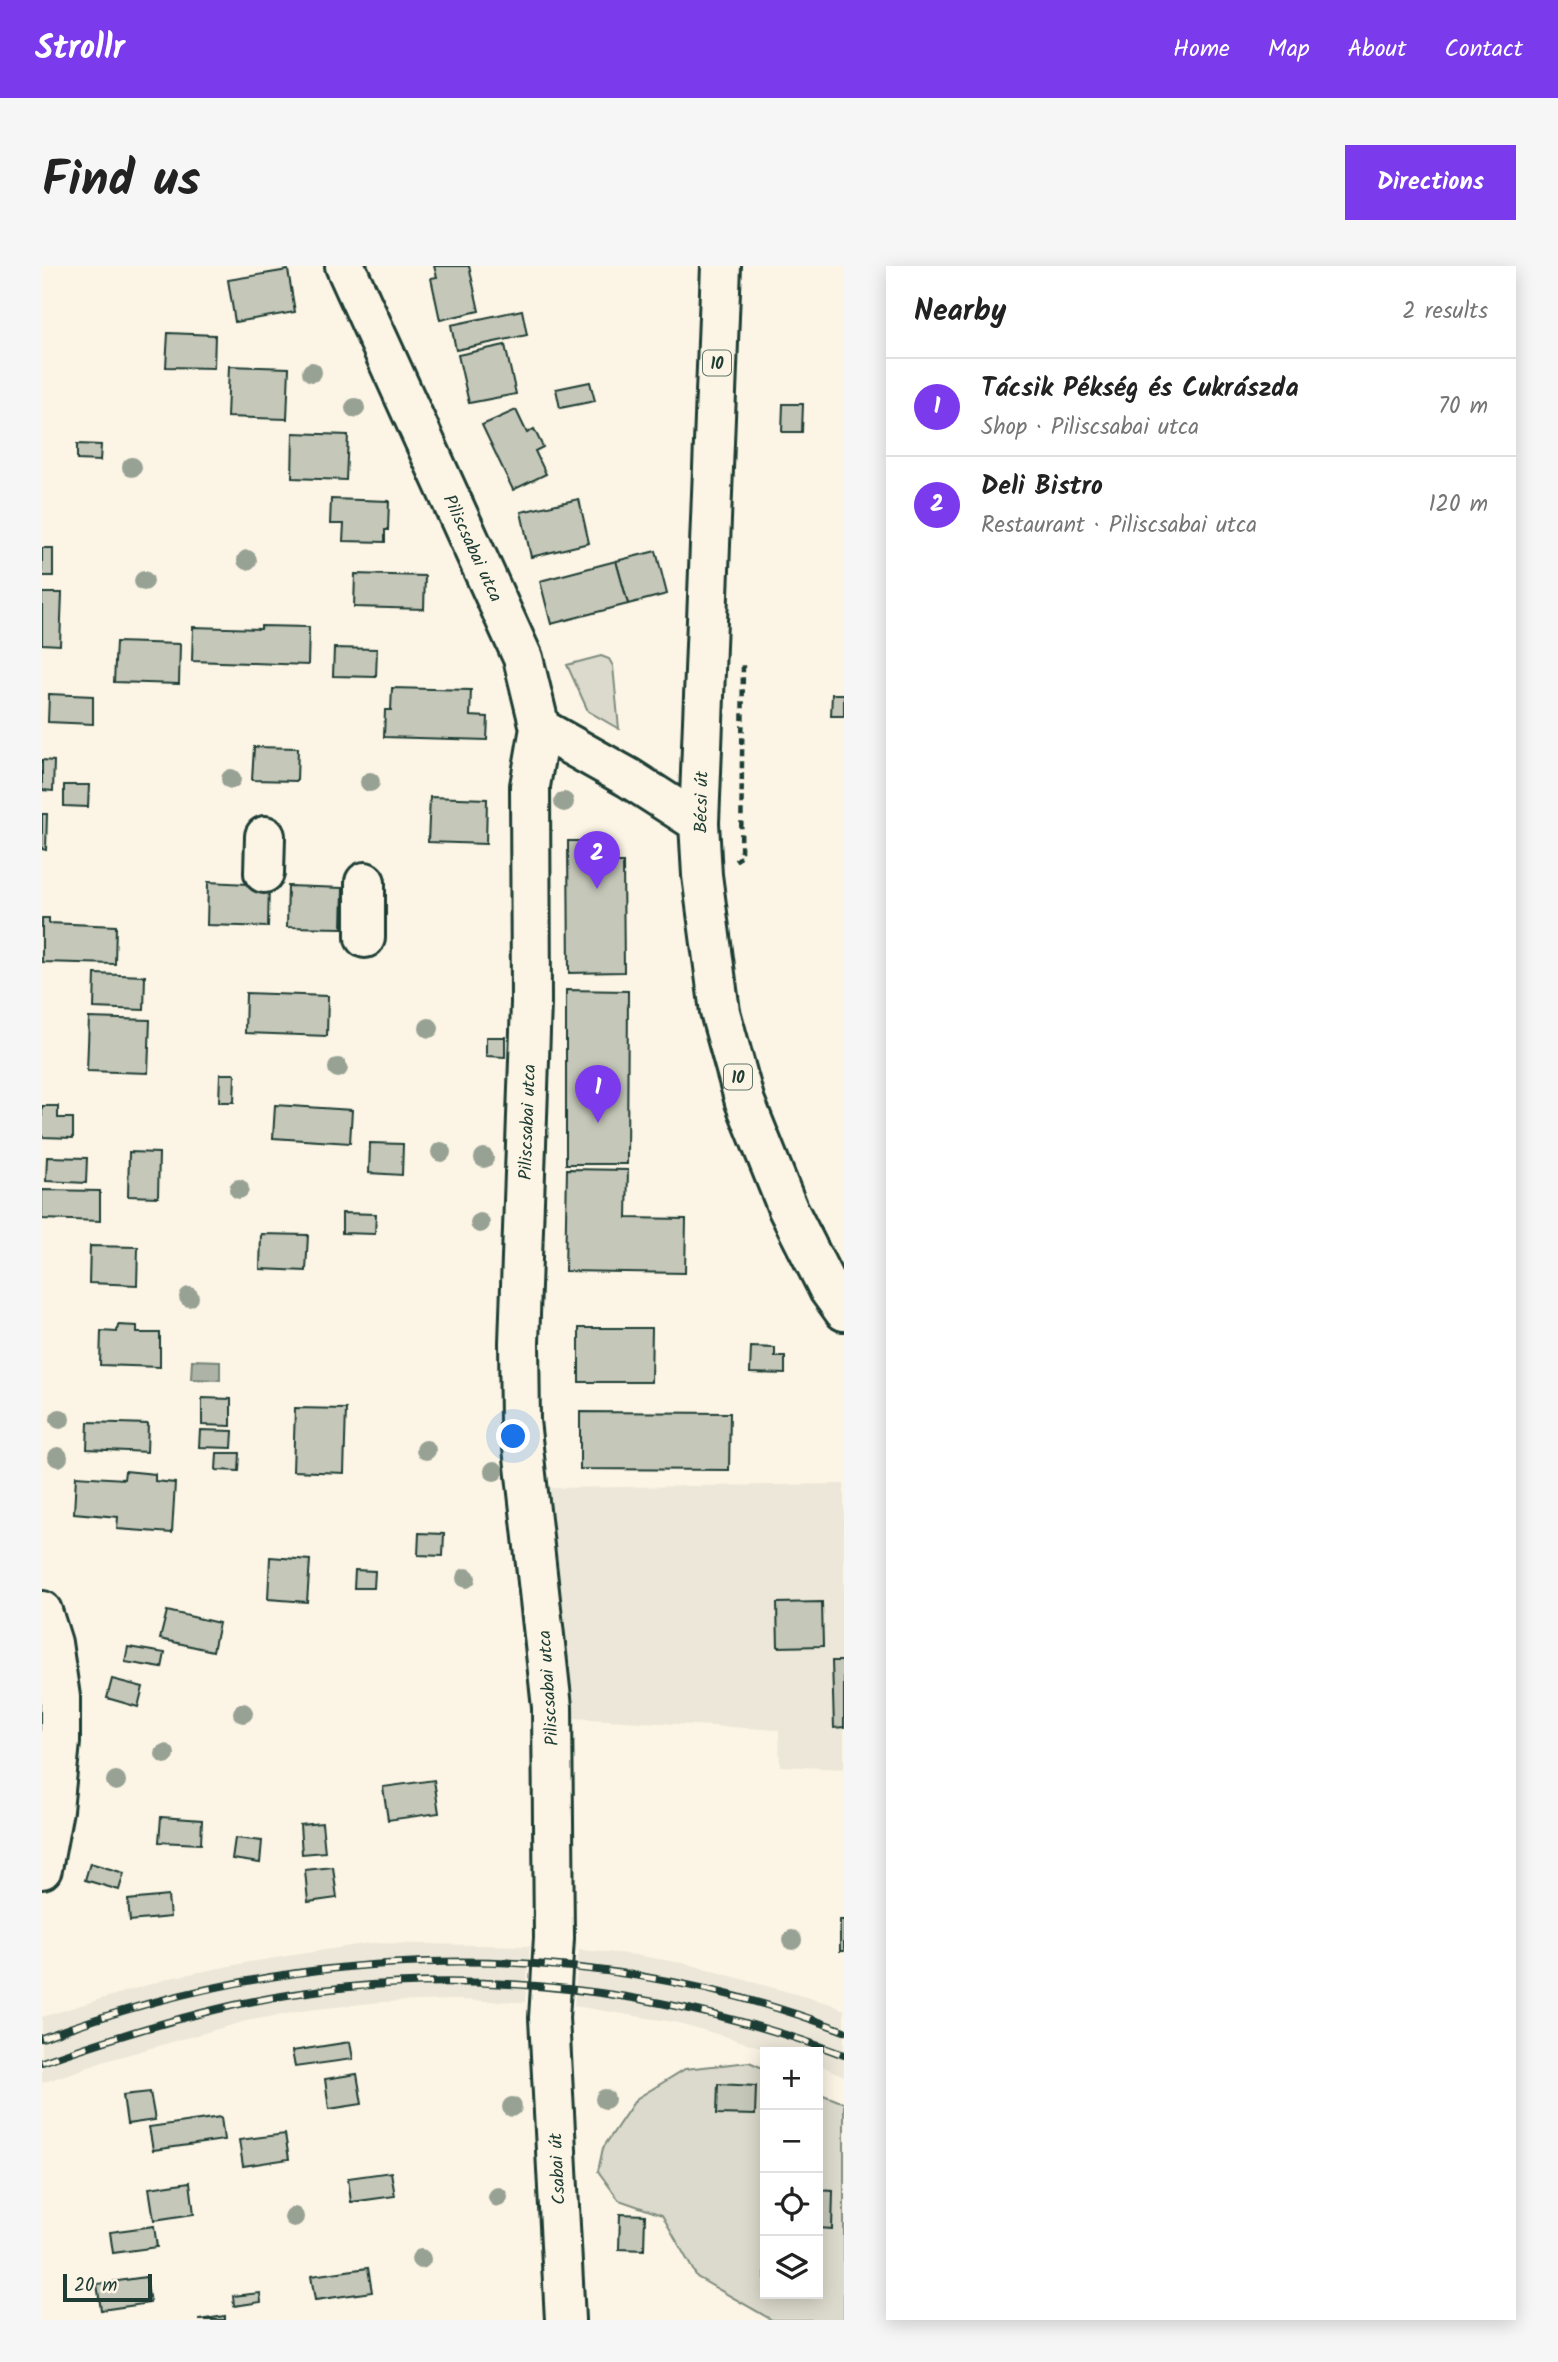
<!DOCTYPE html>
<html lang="en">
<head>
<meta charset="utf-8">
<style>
  :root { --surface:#fff; --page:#f6f6f6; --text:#222; --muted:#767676; --line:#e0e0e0; --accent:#7c3aed }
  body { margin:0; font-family:Kalam,sans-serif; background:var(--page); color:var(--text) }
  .controls { position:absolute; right:21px; bottom:21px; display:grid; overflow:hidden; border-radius:0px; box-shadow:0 4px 18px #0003 }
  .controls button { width:63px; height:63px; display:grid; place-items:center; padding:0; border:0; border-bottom:2px solid var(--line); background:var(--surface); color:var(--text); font:35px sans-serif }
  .scale { position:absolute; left:21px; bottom:18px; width:89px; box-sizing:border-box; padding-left:7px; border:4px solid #1f3d34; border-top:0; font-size:19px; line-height:24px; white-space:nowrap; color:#1f3d34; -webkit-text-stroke:5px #fcf5e5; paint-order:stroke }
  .you { position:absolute; left:472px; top:1171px; width:24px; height:24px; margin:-18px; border:5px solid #fff; border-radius:50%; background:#1a73e8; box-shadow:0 0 0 10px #1a73e833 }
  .badge { display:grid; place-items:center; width:46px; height:46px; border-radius:50%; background:var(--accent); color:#fff; font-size:23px; font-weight:700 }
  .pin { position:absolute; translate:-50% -58px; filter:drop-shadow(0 2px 4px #0008) }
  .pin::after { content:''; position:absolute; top:37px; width:24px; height:21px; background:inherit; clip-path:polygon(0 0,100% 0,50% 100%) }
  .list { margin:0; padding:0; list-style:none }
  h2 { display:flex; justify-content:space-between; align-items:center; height:91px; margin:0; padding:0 28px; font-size:30px }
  h2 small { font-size:23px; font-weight:400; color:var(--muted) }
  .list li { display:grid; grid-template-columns:46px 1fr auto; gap:21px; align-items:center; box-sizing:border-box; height:98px; padding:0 28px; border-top:2px solid var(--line) }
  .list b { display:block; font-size:26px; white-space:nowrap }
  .list p { margin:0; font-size:23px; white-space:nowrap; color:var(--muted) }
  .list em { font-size:23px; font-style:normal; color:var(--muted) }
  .icon { flex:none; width:38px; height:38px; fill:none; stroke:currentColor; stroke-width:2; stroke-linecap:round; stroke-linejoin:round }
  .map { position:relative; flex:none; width:802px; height:2054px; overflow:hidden; border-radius:0px }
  header { display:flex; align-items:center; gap:42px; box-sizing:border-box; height:98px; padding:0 35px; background:var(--accent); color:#fff }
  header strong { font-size:33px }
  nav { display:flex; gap:38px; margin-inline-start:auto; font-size:24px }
  .intro { display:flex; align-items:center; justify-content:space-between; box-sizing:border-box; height:168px; padding:0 42px }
  h1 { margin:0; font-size:49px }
  .button { padding:18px 32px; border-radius:0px; background:var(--accent); color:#fff; font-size:24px; font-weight:700 }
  main { display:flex; gap:42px; padding:0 42px }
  aside { flex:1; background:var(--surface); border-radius:0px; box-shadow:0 4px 18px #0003 }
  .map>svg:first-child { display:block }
</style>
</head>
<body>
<header>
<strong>Strollr</strong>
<nav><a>Home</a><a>Map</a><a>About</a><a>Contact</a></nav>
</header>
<div class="intro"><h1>Find us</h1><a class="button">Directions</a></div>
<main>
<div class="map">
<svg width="802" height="2054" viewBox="0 0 802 2054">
  <rect width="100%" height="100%" fill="#fcf5e5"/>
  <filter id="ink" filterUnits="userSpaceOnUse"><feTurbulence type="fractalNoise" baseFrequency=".0143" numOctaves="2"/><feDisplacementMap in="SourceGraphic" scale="14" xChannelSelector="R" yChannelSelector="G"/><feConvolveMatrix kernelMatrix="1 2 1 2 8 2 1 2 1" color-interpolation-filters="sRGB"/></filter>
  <g filter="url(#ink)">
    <g fill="#ece7d8">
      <polygon points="802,1218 802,1503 738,1500 737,1464 530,1452 504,1222"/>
      <polygon points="327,1677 488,1680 483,1736 414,1734 338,1736 266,1744 204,1755 67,1794 0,1817 0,1751 128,1712 208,1696"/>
      <polygon points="537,1684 587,1688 646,1698 789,1738 802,1744 802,1810 776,1798 776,1786 735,1786 637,1757 532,1740"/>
    </g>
    <g fill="#dcdacc" stroke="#7e8c80" stroke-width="2">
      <polygon points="559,390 567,393 571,400 577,463 546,445 525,399"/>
      <polygon points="707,1796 723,1803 723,2028 776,2028 776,1827 802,1837 802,2054 730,2054 655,2011 620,1949 577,1934 556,1905 561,1882 594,1833 643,1803"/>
    </g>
    <polygon fill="#aeb3a7" stroke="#758479" stroke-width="2" points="150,1094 178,1095 178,1114 149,1113"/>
    <g fill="#c5c7b9" stroke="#1f3d34" stroke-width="2">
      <polygon points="392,0 427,0 437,45 398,54 389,12 395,11"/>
      <polygon points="246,4 253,46 193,56 186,14"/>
      <polygon points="480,44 485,69 414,84 409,59"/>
      <polygon points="126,67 173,69 172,102 124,101"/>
      <polygon points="463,79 474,128 427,137 416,89"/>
      <polygon points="187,100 247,102 245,153 185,151"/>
      <polygon points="548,116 553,135 518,142 514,123"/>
      <polygon points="741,138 761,138 760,166 740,166"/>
      <polygon points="474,144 485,167 492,163 501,181 493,185 504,208 471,224 440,159"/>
      <polygon points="251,167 306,169 304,214 250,212"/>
      <polygon points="35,178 59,179 58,195 35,194"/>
      <polygon points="289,233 347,235 346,264 343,264 343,276 301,275 302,258 288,258"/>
      <polygon points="537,233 547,277 489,291 479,246"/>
      <rect x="0" y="282" width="11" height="28"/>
      <polygon points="614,285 625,328 586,338 574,295"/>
      <polygon points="574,295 586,338 509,358 498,315"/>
      <polygon points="313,308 383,310 382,343 312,341"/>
      <polygon points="0,327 20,327 18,379 0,378"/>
      <polygon points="219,360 267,361 266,399 150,395 151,361 219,363"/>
      <polygon points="74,376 138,378 137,418 72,416"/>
      <polygon points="292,382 335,383 334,411 291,410"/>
      <polygon points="350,422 429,424 428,450 446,451 445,474 342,471 343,444 349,444"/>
      <polygon points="7,428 51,430 51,458 6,456"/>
      <polygon points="790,428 802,428 802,450 789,450"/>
      <polygon points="212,481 256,482 255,515 210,514"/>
      <polygon points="0,494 12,495 11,525 0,524"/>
      <polygon points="22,519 47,519 46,541 22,540"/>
      <polygon points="388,531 445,533 444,578 386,576"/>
      <polygon points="0,548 5,548 4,584 0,583"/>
      <polygon points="526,575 568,575 568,597 581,597 582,706 527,707"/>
      <polygon points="166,616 227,619 226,661 165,659"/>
      <polygon points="246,620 301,622 300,662 245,661"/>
      <polygon points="0,652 7,652 7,657 74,660 73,698 0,696"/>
      <polygon points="53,708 103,710 102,744 52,742"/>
      <polygon points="524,724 586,725 585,898 524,898"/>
      <polygon points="204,727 286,730 285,770 203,767"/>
      <polygon points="47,752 108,754 106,807 45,805"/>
      <polygon points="444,771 463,771 463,791 444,790"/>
      <polygon points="178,808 193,808 192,836 177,836"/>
      <polygon points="233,839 310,844 308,877 231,872"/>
      <polygon points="0,840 16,840 16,852 31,852 31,872 0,871"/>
      <polygon points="328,877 361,878 360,909 327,907"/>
      <polygon points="87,886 117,887 116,931 86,930"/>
      <polygon points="5,891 45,892 44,917 4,915"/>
      <polygon points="525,903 586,904 585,952 644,953 643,1007 523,1005"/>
      <polygon points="0,924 58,925 58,955 0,953"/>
      <polygon points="300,947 334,948 333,968 300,967"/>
      <polygon points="219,968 266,969 264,1005 218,1003"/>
      <polygon points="48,980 96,981 95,1019 47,1017"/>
      <polygon points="76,1059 95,1060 95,1067 118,1067 118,1101 58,1099 59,1065 75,1066"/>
      <polygon points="537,1062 610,1062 609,1116 537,1116"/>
      <polygon points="709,1081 733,1082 733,1091 743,1091 743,1108 708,1107"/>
      <polygon points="160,1132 189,1133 189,1160 160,1159"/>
      <polygon points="253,1142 304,1143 302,1207 251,1205"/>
      <polygon points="538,1146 688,1147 687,1204 538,1203"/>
      <polygon points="46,1156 106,1158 105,1186 45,1183"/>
      <polygon points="158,1164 191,1165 190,1182 157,1181"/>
      <polygon points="175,1187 198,1187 197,1205 174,1204"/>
      <polygon points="83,1205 113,1208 113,1215 133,1217 130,1267 75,1263 76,1251 32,1247 34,1210 82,1213"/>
      <polygon points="377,1267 402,1268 401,1290 376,1289"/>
      <polygon points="228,1291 268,1294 265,1336 226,1333"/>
      <polygon points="313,1304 333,1305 332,1322 312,1322"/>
      <polygon points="780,1336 781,1380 736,1381 735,1337"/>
      <polygon points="125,1345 177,1357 171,1385 118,1373"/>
      <polygon points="86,1381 123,1387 120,1402 83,1396"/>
      <polygon points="790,1395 802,1395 802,1461 792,1462"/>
      <polygon points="70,1413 101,1421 96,1441 65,1432"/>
      <polygon points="392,1514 397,1547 346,1554 341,1521"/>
      <polygon points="119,1551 160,1554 159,1578 117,1576"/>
      <polygon points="280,1557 283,1586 260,1588 258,1559"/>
      <polygon points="193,1572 220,1575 218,1597 190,1593"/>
      <polygon points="48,1597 82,1607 77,1624 43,1614"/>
      <polygon points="291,1601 295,1632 266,1636 263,1604"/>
      <polygon points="126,1630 128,1651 88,1655 86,1634"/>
      <rect x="798" y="1654" width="4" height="31"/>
      <polygon points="308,1776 311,1793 253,1801 250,1785"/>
      <polygon points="315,1808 320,1838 287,1843 283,1813"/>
      <polygon points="676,1818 714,1820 713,1849 675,1848"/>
      <polygon points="108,1826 113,1854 85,1858 81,1829"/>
      <polygon points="179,1851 182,1874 111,1884 107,1861"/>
      <polygon points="243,1868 247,1893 201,1900 197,1874"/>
      <polygon points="349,1906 353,1930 309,1936 306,1912"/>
      <polygon points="148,1916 152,1948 112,1954 107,1922"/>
      <polygon points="776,1924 791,1925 790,1963 776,1962"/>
      <polygon points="578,1948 603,1949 602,1984 577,1983"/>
      <polygon points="112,1960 115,1981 71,1987 68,1966"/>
      <polygon points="326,2002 330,2026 273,2034 269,2010"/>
      <polygon points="104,2011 108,2037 59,2044 55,2018"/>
      <polygon points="218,2027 219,2036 192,2040 191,2030"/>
      <polygon points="183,2050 183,2054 157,2054"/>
    </g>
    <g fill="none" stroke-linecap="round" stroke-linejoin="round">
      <g stroke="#1f3d34" stroke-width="44">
        <g id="minor">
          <polyline points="303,0 481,392 498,462 488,520 489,737 477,1077 478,1155 510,1441 512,1672 507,1752 523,2054"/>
          <polyline points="498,462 587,512 657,557"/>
          <polyline points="222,607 223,570"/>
          <polyline points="323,672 323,616"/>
          <polyline points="0,1345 10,1377 18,1431 18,1476 11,1544 0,1603"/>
        </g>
      </g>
      <g stroke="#1f3d34" stroke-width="44">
        <polyline id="major" points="679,0 657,557 660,609 678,746 703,836 746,943 787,1024 802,1045"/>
      </g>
      <polyline stroke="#1f3d34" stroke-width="4.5" stroke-dasharray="7 5" stroke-linecap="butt" points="693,595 699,591 701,397"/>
      <use href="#minor" stroke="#fcf5e5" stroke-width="38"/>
      <use href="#major" stroke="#fcf5e5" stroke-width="38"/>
      <g stroke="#1f3d34" stroke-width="8">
        <g id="rail">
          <path d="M0,1772C257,1676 544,1667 802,1765"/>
          <path d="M0,1796C63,1774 127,1754 193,1739C394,1695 610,1717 802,1789"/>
        </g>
      </g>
      <use href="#rail" stroke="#fcf5e5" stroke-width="5" stroke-dasharray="16" stroke-linecap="butt"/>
    </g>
    <g fill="#97a194">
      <circle cx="270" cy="106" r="10"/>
      <circle cx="313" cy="142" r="10"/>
      <circle cx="90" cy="201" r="10"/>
      <circle cx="205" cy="294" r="10"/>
      <circle cx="102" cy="315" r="10"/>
      <circle cx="189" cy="513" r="10"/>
      <circle cx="328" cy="516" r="10"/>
      <circle cx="522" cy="536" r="10"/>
      <circle cx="387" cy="762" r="10"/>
      <circle cx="296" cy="802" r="10"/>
      <circle cx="399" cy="886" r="10"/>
      <circle cx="442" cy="892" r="10"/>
      <circle cx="197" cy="923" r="10"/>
      <circle cx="438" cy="957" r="10"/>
      <circle cx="147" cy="1031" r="10"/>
      <circle cx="18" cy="1153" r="10"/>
      <circle cx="384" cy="1184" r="10"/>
      <circle cx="16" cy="1191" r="10"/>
      <circle cx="452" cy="1205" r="10"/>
      <circle cx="424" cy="1312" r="10"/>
      <circle cx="201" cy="1447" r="10"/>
      <circle cx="123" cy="1488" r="10"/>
      <circle cx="74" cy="1515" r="10"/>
      <circle cx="750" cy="1674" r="10"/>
      <circle cx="563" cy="1833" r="10"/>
      <circle cx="470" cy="1841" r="10"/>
      <circle cx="456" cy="1931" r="10"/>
      <circle cx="252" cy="1951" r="10"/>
      <circle cx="379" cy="1993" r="10"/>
    </g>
  </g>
  <g text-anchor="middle" stroke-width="5" stroke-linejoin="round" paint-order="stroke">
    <g fill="#fcf5e5" stroke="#617469" stroke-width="2">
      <rect x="661" y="84.5" width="28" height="25" rx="5"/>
      <rect x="682" y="798.5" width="28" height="25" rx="5"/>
    </g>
    <g font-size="16" font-weight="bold" fill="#1f3d34">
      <text x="675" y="103">10</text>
      <text x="696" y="817">10</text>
    </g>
    <g font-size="18" fill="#1f3d34" stroke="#fcf5e5">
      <text transform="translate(431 282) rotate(65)" y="6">Piliscsabai utca</text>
      <text transform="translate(659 536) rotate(-89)" y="6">Bécsi út</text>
      <text transform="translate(485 856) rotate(-88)" y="6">Piliscsabai utca</text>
      <text transform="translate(506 1422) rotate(-94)" y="6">Piliscsabai utca</text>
      <text transform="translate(515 1903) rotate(-93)" y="6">Csabai út</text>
    </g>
  </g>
</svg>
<div class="controls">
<button>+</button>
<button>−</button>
<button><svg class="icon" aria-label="locate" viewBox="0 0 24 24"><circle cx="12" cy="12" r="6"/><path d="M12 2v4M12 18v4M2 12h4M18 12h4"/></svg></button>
<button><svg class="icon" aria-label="layers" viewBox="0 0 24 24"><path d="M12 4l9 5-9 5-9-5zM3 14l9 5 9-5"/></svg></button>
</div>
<div class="scale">20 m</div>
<div class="you"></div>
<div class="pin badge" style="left:556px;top:857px">1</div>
<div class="pin badge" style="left:555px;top:623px">2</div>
</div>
<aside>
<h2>Nearby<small>2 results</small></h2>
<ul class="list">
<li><span class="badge">1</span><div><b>Tácsik Pékség és Cukrászda</b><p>Shop · Piliscsabai utca</p></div><em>70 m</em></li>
<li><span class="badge">2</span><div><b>Deli Bistro</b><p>Restaurant · Piliscsabai utca</p></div><em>120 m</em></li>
</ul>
</aside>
</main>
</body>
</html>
